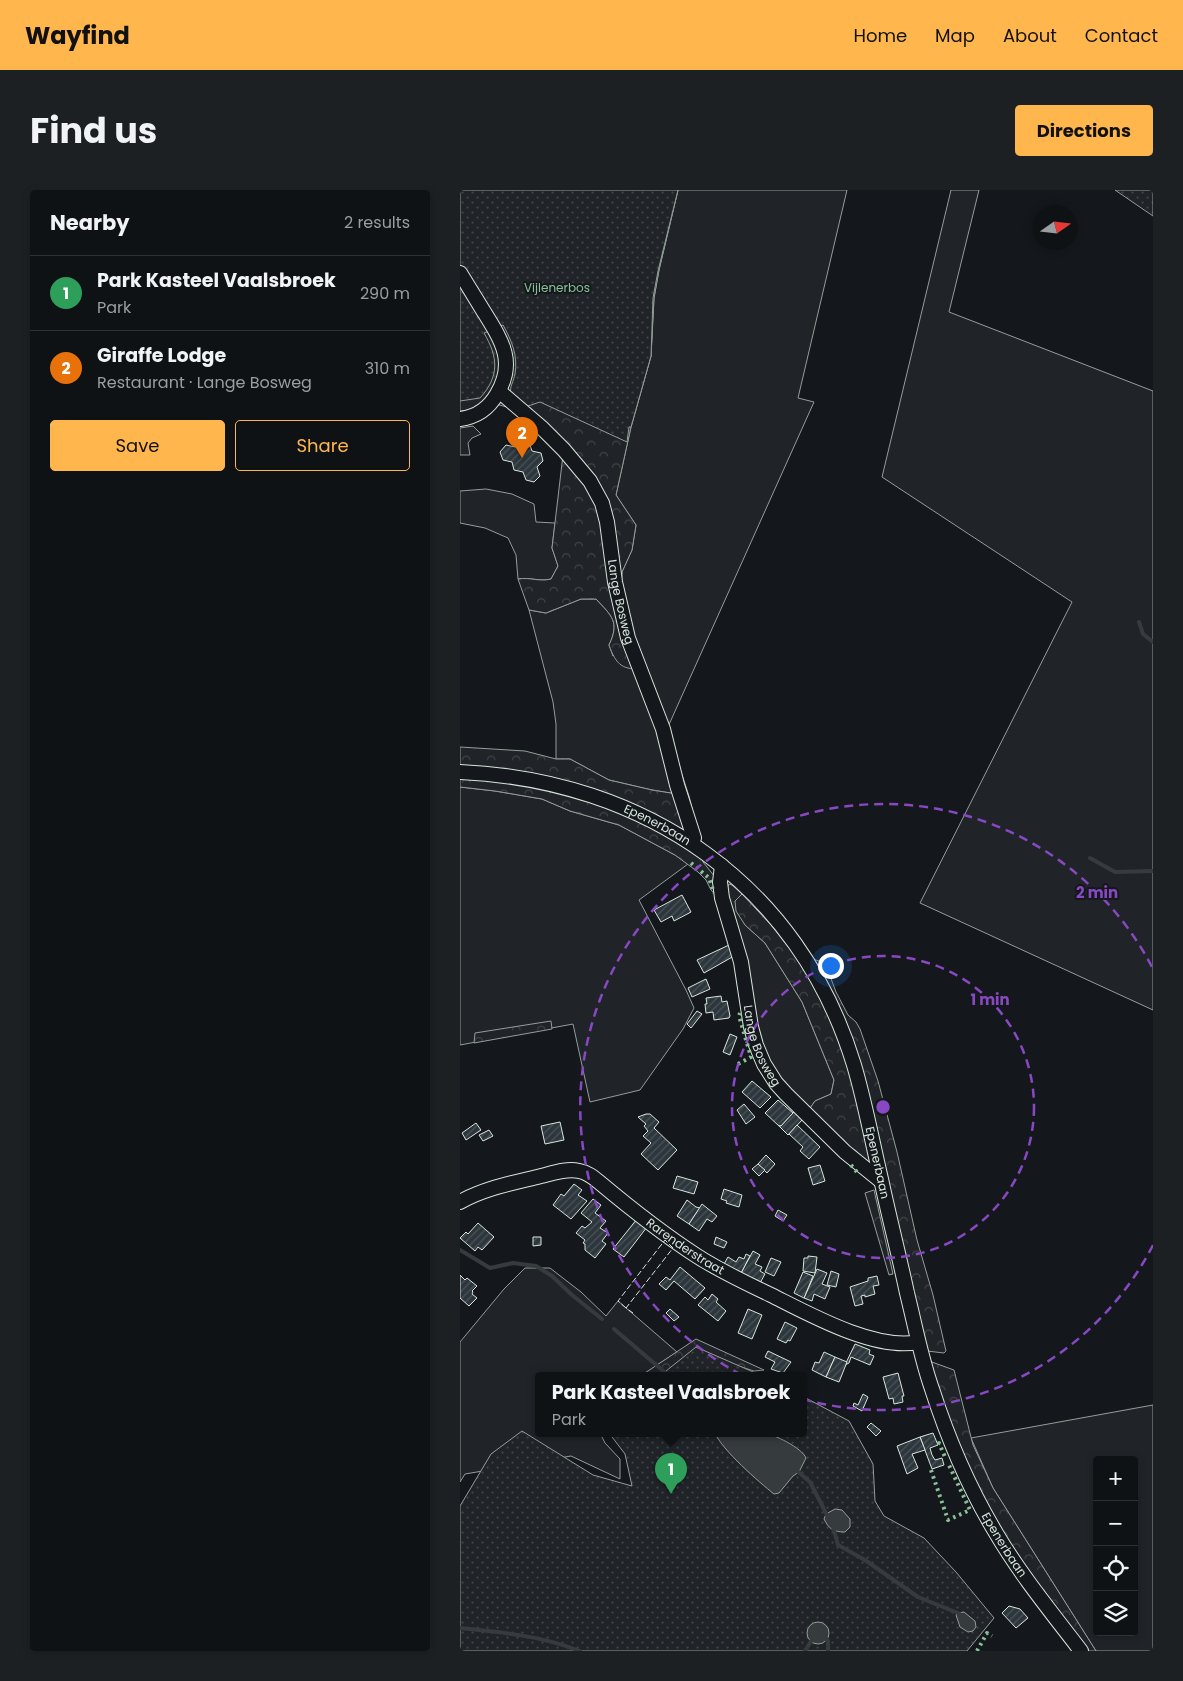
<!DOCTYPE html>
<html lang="en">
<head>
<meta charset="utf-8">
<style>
  :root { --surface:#0f1215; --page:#1d2022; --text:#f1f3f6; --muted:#9b9ea0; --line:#2f3234; --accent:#ffb74d }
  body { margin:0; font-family:Poppins,sans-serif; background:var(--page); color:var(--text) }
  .controls { position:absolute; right:15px; bottom:15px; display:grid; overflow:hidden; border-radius:5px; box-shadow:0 2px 8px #0003 }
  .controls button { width:45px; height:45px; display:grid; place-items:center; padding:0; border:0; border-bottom:1px solid var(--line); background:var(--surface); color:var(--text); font:25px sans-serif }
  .compass { position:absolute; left:573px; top:15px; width:45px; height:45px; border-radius:50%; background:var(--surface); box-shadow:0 2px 8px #0003; rotate:76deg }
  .you { position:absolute; left:370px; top:775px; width:18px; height:18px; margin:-12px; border:4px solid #fff; border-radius:50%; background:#1a73e8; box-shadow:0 0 0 8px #1a73e833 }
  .badge { display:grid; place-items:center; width:32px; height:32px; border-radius:50%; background:var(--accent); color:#fff; font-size:16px; font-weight:700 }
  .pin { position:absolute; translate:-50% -41px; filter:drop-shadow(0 1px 2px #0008) }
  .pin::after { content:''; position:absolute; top:26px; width:18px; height:15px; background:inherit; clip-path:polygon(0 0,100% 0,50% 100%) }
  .popup { position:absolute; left:75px; top:1182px; width:272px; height:65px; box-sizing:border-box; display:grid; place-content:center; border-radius:5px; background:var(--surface); filter:drop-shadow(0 1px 4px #0005); font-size:16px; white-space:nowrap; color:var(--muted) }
  .popup b { font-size:19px; color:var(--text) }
  .popup::after { content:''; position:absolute; left:50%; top:100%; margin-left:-10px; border:10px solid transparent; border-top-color:var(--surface) }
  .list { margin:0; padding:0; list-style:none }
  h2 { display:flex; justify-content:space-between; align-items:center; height:65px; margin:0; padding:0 20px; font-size:21px }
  h2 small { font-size:16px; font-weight:400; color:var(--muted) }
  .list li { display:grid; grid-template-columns:32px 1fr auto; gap:15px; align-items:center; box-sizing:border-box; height:75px; padding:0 20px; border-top:1px solid var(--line) }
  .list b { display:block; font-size:19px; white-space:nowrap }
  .list p { margin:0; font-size:16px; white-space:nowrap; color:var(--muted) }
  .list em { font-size:16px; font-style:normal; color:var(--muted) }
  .actions { display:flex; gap:10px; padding:15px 20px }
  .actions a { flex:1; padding:11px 0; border:1px solid var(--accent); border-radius:5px; text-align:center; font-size:18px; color:var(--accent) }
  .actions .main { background:var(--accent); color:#111 }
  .icon { flex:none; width:28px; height:28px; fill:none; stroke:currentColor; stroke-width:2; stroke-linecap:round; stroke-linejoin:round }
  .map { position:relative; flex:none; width:693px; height:1461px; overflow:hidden; border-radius:5px }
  header { display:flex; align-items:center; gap:30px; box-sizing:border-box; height:70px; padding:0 25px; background:var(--accent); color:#111 }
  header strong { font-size:24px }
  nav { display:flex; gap:28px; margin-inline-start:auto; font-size:18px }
  .intro { display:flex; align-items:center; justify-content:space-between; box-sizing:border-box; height:120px; padding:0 30px }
  h1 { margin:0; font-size:35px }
  .button { padding:12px 22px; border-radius:5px; background:var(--accent); color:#111; font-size:18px; font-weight:700 }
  main { display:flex; gap:30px; padding:0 30px }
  aside { flex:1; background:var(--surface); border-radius:5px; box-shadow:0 2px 8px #0003 }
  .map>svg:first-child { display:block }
</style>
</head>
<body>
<header>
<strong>Wayfind</strong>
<nav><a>Home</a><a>Map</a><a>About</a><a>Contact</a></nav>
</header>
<div class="intro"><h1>Find us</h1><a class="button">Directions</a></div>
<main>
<aside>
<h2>Nearby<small>2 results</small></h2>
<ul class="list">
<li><span class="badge" style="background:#2e9e5b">1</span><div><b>Park Kasteel Vaalsbroek</b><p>Park</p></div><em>290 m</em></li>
<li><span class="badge" style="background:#e8710a">2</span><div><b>Giraffe Lodge</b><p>Restaurant · Lange Bosweg</p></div><em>310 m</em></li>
</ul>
<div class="actions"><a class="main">Save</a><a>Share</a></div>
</aside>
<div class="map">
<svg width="693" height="1461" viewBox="0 0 693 1461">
  <defs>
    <pattern id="forest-crowns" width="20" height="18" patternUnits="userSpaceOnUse" patternTransform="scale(1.25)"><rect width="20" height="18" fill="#202428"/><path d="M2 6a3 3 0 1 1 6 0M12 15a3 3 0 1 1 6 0" fill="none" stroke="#404447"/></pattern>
    <pattern id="park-dots" width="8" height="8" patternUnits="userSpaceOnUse" patternTransform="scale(1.25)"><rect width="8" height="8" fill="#202428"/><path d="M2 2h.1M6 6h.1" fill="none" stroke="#404447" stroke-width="1.8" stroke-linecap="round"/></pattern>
    <pattern id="building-hatch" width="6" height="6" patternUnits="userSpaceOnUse" patternTransform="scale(1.25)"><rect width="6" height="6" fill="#2c363c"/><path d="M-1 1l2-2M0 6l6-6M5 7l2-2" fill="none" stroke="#4a5358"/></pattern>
  </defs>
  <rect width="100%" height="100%" fill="#14181c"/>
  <g fill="#202428" stroke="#939e99" fill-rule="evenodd">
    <path d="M218,0H387L338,208L354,212L207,539L229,606L192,600L149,590L110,569H96V534L93,512L69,420L86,423L121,409H136C152,426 160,432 149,455L153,466L161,400L162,382L172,360L176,335L156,305L171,237L191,166L194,108L199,80Z"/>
    <polygon points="491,0 519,0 489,122 693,201 693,820 460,713 612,412 422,287"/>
    <polygon points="13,236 21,244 12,248 8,253 10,265 0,265 0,238"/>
    <path d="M26,299L52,304L74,314L76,332L95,333L92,358L98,376L91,389C80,392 70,387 58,389L56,365L48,348L25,338L0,333V301Z"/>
    <polygon points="0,597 35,601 82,609 110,621 159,635 215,665 228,674 179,710 226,800 234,818 223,839 180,900 130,912 113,834 0,855"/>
    <polygon points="269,694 272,695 282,704 275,711 285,735 305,753 342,812 374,890 371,904 355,911 348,921 330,904 302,861 265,702"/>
    <polygon points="65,1078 90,1078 121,1102 146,1126 158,1111 217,1162 182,1185 79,1185 79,1243 140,1243 145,1253 160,1269 160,1289 111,1266 5,1284 0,1292 0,1152 44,1099"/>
    <path d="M693,1215V1461H636L533,1298L511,1248ZM637,1270H674V1442H637Z"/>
  </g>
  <g fill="url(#forest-crowns)" stroke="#939e99">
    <path d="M0,0H218L199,80L194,108L191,166L171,237L156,305L176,335L172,360L162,382L161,400L165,424L184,478C163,481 156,475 149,455C160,432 152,426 136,409H121L86,423L69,420L58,389C70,387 80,392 91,389L98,376L92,358L103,265L54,219L25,211L9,220L0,221Z"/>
    <polygon points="0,557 65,561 96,569 110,569 149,590 192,600 229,606 241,654 243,672 255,687 259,709 251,700 246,690 238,682 215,665 159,635 110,621 82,609 35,601 0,597"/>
    <polygon points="282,704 311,735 333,763 359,771 370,786 376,802 388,825 396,832 400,839 418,891 437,962 457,1050 473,1105 486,1161 484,1163 467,1161 416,984 348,921 355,911 371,904 374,890 342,812 305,753 285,735 276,721 275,711"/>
    <polygon points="91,831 92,839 14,853 15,843"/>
    <polygon points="414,1000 433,1084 429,1085 405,1003"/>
    <polygon points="236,1149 304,1180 294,1181 266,1172 212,1185 182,1185"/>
    <polygon points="469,1171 494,1180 513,1255 533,1298 636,1461 627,1461 544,1349 496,1254"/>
  </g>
  <g fill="url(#park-dots)" stroke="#939e99">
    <path d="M0,0H218L198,81L193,108L191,166L171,237H169L167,252L80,212L65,217C61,213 53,209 51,203C49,198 54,190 55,184C58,166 52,151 43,135L24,143C38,167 40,186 20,208L0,211Z"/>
    <polygon points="655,0 693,0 693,26"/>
    <polygon points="236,1157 300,1185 201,1185"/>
    <polygon points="344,1207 389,1231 413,1274 415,1311 424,1326 464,1348 496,1382 534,1428 507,1461 2,1461 0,1460 0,1316 31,1264 62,1241 133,1285 172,1296 165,1264 149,1243 344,1243"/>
  </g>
  <g fill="#363b3e" stroke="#939e99">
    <path d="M255,1243C270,1243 287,1241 303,1243C314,1244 342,1258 346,1268L339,1282L333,1286L319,1303L314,1304C299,1292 262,1260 255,1243Z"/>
    <path d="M375,1319L382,1320L390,1329V1337L385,1342C373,1342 369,1339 364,1329L366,1324Z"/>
    <polygon points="504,1422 515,1431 516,1437 513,1441 508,1442 500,1437 496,1425 498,1423"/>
    <circle cx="358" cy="1443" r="11"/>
  </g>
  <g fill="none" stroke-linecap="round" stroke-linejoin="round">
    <g stroke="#363b3e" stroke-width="4">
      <polyline points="679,432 683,444 693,452"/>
      <polyline points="630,668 655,682 693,681"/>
      <polyline points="0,1060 30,1078 53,1073 76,1076 92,1086 112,1105 142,1129"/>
      <polyline points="154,1139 208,1185"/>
      <polyline points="336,1280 350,1292 368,1327"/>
      <polyline points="373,1337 378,1355 405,1370 458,1407 498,1423 501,1425"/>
      <path d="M0,1438C41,1442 82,1446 120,1461"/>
      <polyline points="364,1446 368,1451 368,1461"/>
      <polyline points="345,1461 353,1448"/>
    </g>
  </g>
  <g fill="url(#building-hatch)" stroke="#d8e6dc">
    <polygon points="61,251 69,252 72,261 81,263 83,271 77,277 80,286 74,292 66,290 63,282 54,280 52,272 43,270 40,262 46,255 55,257"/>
    <polygon points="222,705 231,722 214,731 212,726 201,732 194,720"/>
    <polygon points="269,755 274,766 244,783 237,770"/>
    <polygon points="246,789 250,799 232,807 228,798"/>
    <polygon points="261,806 262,812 267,811 270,826 269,828 254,830 253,822 246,823 245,814 247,814 246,808"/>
    <polygon points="237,821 242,824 231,838 227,834"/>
    <polygon points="270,844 277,847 270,865 263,862"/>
    <polygon points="292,891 311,907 300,918 282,902"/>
    <polygon points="318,910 333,923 321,936 319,936 305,923"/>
    <polygon points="284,914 295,927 286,934 277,920"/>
    <polygon points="334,922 342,930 328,945 319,936 321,936"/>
    <polygon points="186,924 190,924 199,932 194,938 217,960 198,980 181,964 191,953 183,946 188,941 184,936 186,934 178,927"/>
    <polygon points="100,932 104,950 85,954 81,936"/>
    <polygon points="16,933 21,940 6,950 2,943"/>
    <polygon points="337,935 360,957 349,969 340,961 343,957 329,944"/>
    <polygon points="29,940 33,946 23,951 19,945"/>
    <polygon points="306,965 315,974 307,983 298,974"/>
    <polygon points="298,974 305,980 299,986 292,979"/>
    <polygon points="360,975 365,991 353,995 348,978"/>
    <polygon points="217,986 238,992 234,1004 213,998"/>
    <polygon points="114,994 122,1000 118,1005 127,1011 111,1029 93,1015 101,1004 104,1006"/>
    <polygon points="264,999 282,1005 279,1017 266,1013 267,1011 261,1009"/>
    <polygon points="133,1009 141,1015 135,1023 146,1031 140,1038 148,1043 142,1051 146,1054 135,1068 125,1060 125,1054 123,1053 125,1050 116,1043 122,1036 125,1038 132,1032 121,1023"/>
    <polygon points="227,1010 236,1017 240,1018 229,1034 217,1026"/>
    <polygon points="242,1014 257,1026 252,1032 247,1029 239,1041 229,1034"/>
    <polygon points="318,1020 327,1025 323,1031 315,1026"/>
    <polygon points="177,1029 187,1037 164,1067 153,1059"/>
    <polygon points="18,1033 34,1047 22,1060 18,1057 15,1061 0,1048 6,1042 8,1044"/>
    <polygon points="73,1047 81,1047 81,1055 73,1056"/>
    <polygon points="256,1047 267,1052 264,1058 254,1054"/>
    <polygon points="293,1061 300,1065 295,1074 302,1077 300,1081 305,1084 300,1093 281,1083"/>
    <polygon points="286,1064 290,1066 281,1083 264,1074 268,1067 276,1072 279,1067 284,1069"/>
    <polygon points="348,1066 357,1067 355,1083 343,1081 344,1068 348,1068"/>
    <polygon points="311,1068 321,1072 314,1086 305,1082"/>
    <polygon points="220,1077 245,1098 235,1109 214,1091 206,1100 199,1094 206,1087 210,1090"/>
    <polygon points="357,1079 367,1083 362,1094 370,1097 365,1109 354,1104 352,1111 344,1108"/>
    <polygon points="371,1081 379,1084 376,1097 367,1095"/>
    <polygon points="343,1082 353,1086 344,1108 334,1103"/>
    <polygon points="0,1085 5,1090 7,1088 17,1096 12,1101 13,1102 12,1104 17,1108 9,1116 0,1108"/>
    <polygon points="417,1086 419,1095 413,1096 415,1104 405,1107 405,1105 401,1106 403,1114 395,1116 390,1097 408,1091 408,1088"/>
    <polygon points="252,1104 258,1109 256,1112 266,1121 258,1131 238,1115 245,1107 248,1110"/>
    <polygon points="210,1119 219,1127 214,1131 206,1123"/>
    <polygon points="288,1119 302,1125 292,1149 278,1143"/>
    <polygon points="325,1132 337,1138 330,1151 328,1150 326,1153 317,1149"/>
    <polygon points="395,1154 410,1160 409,1164 414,1166 410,1175 391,1167 389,1173 385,1175"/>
    <polygon points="308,1161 331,1172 323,1183 311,1179 315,1172 305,1167"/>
    <polygon points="364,1162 375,1167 366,1187 352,1180 355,1172 359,1173"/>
    <polygon points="375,1167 387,1172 379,1192 366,1187"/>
    <polygon points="438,1183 444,1206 442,1206 443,1212 434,1214 433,1208 429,1209 423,1187"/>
    <polygon points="403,1204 408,1207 402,1221 393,1216 394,1213 398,1215"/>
    <polygon points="411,1233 421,1241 416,1246 407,1237"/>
    <polygon points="473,1243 478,1255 470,1258 472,1265 475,1270 482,1268 484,1275 472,1279 460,1247"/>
    <polygon points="460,1247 465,1260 452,1264 458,1278 447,1284 437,1256"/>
    <polygon points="549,1416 560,1419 568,1428 556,1438 542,1423"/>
  </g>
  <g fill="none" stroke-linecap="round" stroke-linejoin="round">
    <g stroke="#d8e6dc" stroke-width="16">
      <g id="minor">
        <path d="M0,83C8,96 16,109 24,122C42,151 56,172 37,204C29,218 16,227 0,229"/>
        <path id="s1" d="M39,201L81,237L104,260L130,291L142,313L147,332L155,392L168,448L203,539L217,595L234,648L231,653"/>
        <path id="s2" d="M0,582C185,590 339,694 394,875C405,912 412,951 421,989C429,1027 439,1065 447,1103C455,1135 461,1168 472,1199C488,1249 509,1298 536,1343C560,1384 592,1423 621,1461"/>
        <path id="s3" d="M262,676L260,692L262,708L281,772L291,837L296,855L304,874L316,893L326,904L385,962L421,991"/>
        <path id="s4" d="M0,1012C25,998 53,993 81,986C93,983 107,978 119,981C127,982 133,987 139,992C170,1018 203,1044 237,1066C260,1081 286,1093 311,1105C349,1124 415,1161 458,1152"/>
      </g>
    </g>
    <use href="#minor" stroke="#14181c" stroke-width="14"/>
    <g stroke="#8ac095" stroke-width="4" stroke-dasharray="2.5 4" stroke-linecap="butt">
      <polyline points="231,673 249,688 254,703"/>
      <polyline points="278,874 291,867 279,826 280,823"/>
      <polyline points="391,975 397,982"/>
      <polyline points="478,1254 479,1253 485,1267"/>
      <polyline points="471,1280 488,1330 510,1320 488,1273"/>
      <polyline points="517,1461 527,1443 532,1446"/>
    </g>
    <polyline stroke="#d8e6dc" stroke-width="1" stroke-dasharray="6 2.5" stroke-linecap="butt" points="166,1118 158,1111 205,1050 213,1058 166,1118 173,1123"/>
  </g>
  <g fill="none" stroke="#8948c3" stroke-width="2.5" stroke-dasharray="9 6">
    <circle cx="423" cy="917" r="151"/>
    <path d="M693 1055A303 303 0 1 1 693 779"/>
  </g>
  <g text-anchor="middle" stroke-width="4" stroke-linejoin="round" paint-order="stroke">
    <g font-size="12" fill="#8ac095" stroke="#14181c">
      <text x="97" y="102">Vijlenerbos</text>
    </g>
    <g font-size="12" fill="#d8e6dc" stroke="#14181c">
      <text dy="4" stroke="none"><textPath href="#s1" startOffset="254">Lange Bosweg</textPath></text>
      <text dy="4" stroke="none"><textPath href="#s2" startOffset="206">Epenerbaan</textPath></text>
      <text dy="4" stroke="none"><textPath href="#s3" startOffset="186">Lange Bosweg</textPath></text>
      <text dy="4" stroke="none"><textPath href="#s2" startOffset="626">Epenerbaan</textPath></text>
      <text dy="4" stroke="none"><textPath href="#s4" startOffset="255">Rarenderstraat</textPath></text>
      <text dy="4" stroke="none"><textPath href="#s2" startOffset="1031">Epenerbaan</textPath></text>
    </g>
  </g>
  <circle cx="423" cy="917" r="8" fill="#8948c3" stroke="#14181c" stroke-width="2.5"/>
  <g font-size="15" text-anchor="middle" font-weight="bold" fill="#8948c3" stroke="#14181c" stroke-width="4" stroke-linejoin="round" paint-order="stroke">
    <text x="637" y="708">2 min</text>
    <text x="530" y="815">1 min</text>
  </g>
</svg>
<div class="controls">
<button>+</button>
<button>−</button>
<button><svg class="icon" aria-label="locate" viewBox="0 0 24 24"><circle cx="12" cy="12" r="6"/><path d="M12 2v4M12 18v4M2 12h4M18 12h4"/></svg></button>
<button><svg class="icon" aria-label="layers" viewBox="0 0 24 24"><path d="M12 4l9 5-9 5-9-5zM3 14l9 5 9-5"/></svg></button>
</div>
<svg class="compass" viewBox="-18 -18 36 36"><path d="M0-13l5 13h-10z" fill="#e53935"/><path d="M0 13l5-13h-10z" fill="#9b9ea0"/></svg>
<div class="you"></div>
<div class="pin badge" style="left:211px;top:1304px;background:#2e9e5b">1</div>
<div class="popup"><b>Park Kasteel Vaalsbroek</b>Park</div>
<div class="pin badge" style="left:62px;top:268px;background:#e8710a">2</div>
</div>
</main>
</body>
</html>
